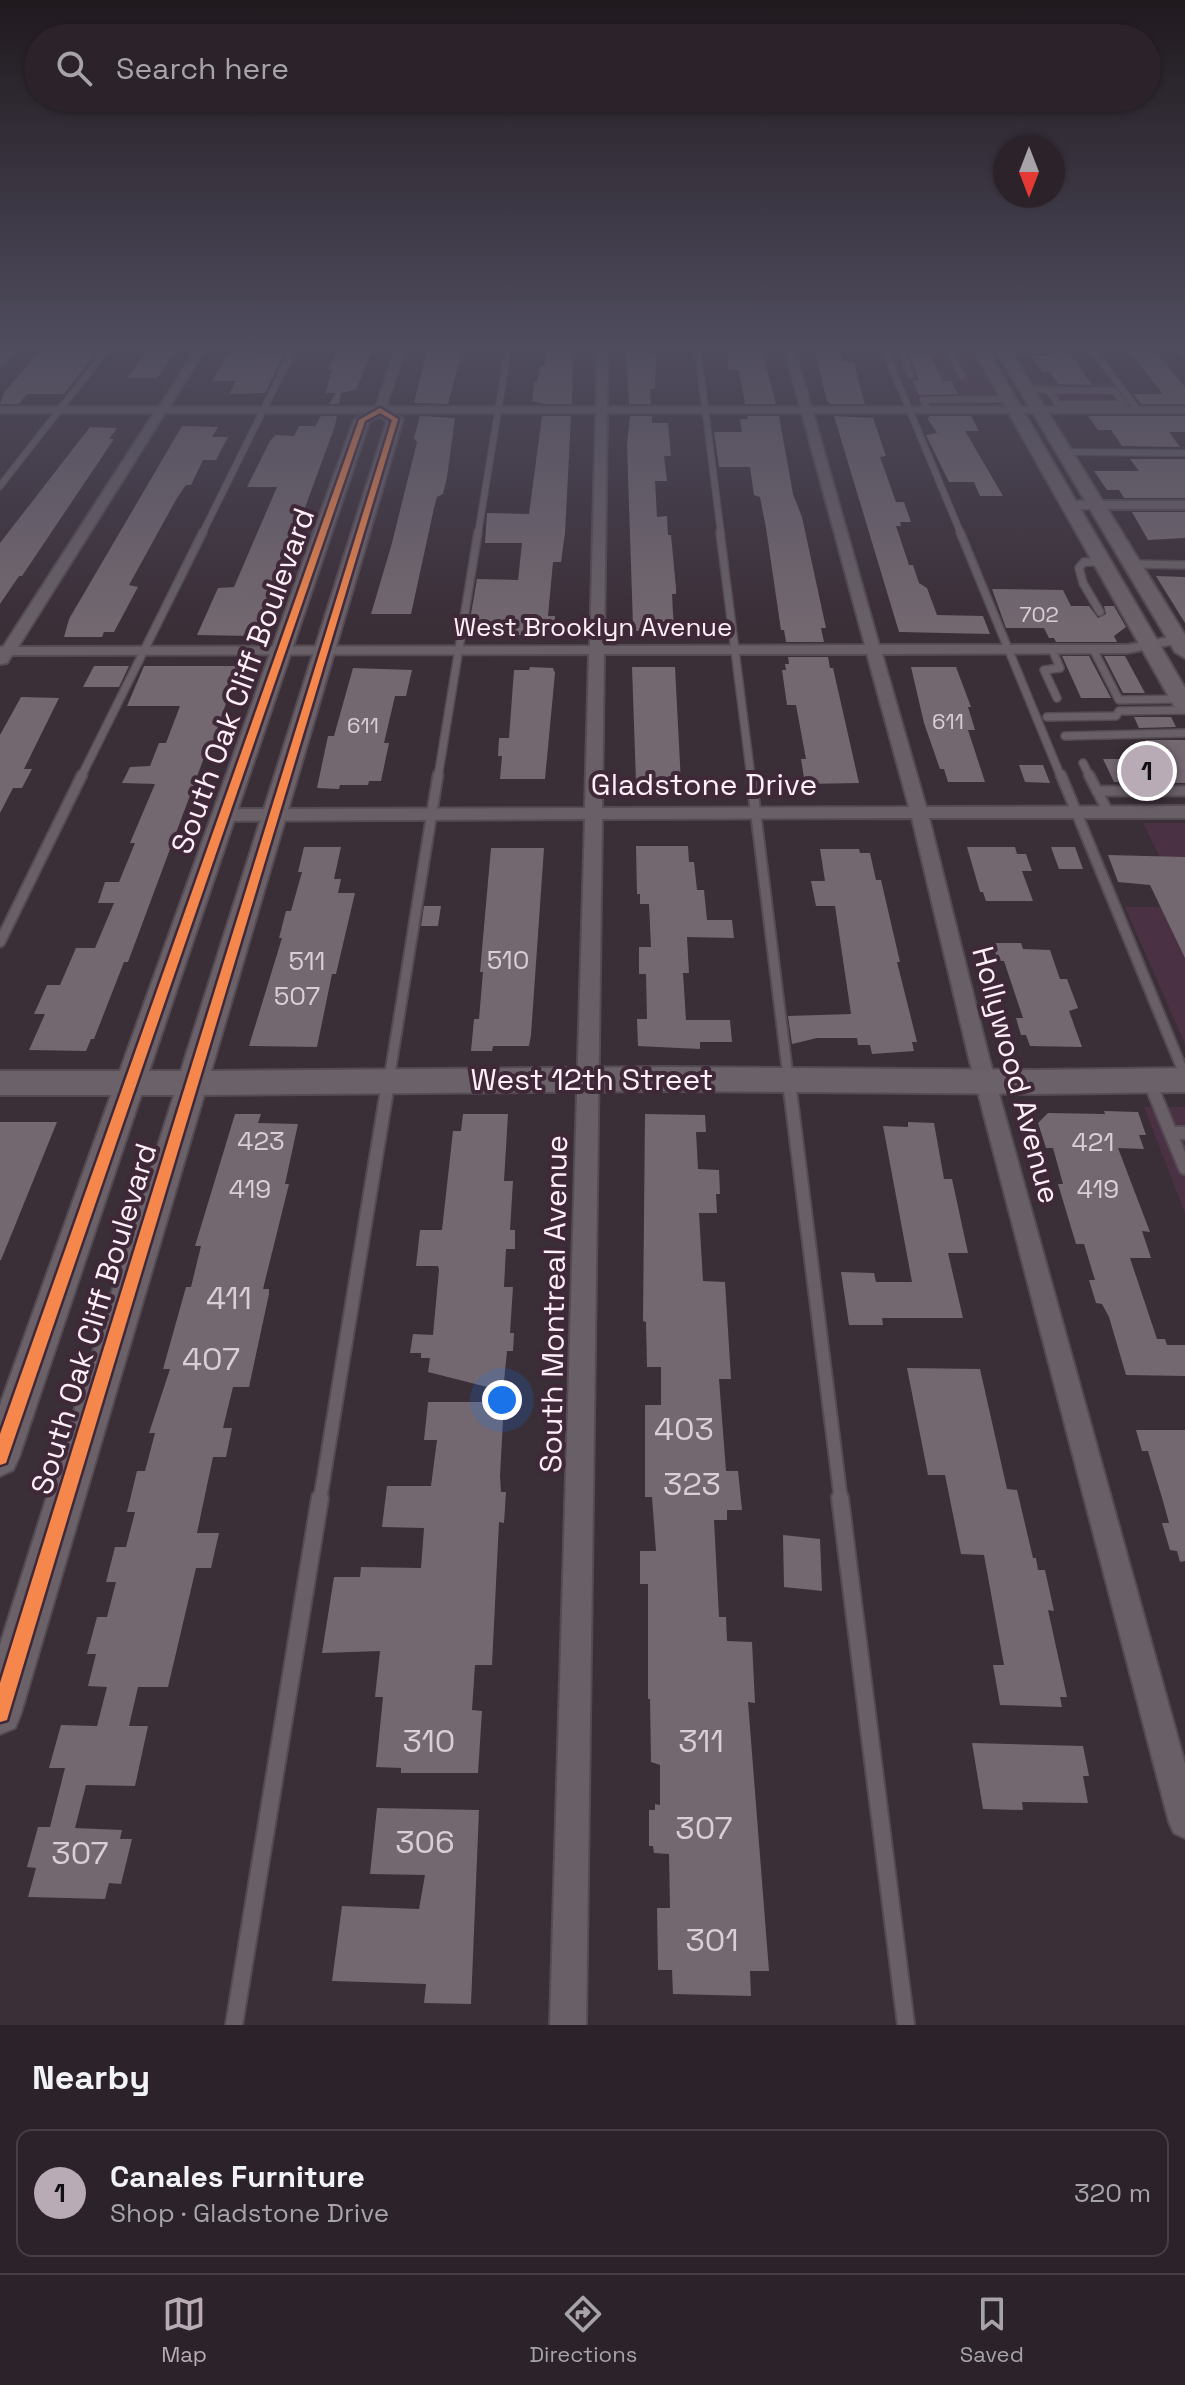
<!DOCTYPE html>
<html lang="en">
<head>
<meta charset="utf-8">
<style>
  :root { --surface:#2c2229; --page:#382f35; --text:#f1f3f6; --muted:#a6a4a8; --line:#483f46; --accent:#b9abb5 }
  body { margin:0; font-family:"Space Grotesk",sans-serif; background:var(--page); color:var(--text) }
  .compass { position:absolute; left:993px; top:136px; width:72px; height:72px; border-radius:50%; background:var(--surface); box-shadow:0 2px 6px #0004; rotate:180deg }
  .you { position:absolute; left:502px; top:1400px; width:28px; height:28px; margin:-20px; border:6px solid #fff; border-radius:50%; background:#1a73e8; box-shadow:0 0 0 12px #1a73e833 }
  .badge { display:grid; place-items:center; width:52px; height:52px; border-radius:50%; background:var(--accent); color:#111; font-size:26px; font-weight:700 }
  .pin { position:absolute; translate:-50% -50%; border:4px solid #fff; box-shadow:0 2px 8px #0006 }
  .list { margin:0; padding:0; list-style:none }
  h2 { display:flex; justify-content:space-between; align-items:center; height:104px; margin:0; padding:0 32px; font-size:34px }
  h2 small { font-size:26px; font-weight:400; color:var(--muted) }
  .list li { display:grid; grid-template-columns:52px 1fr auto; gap:24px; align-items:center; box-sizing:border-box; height:128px; margin:0 16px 16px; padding:0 16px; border:2px solid var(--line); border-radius:16px }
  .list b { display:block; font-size:30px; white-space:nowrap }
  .list p { margin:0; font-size:26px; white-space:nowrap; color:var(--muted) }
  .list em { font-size:26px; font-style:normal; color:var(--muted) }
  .icon { flex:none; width:44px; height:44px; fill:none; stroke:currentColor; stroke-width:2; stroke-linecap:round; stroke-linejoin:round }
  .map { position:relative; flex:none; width:1185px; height:2025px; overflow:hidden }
  .search { position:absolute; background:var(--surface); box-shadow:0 2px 6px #0004; left:24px; right:24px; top:24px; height:88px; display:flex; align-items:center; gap:20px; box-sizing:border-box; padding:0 28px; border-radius:44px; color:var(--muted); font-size:30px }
  .sheet { height:248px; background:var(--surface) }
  nav { display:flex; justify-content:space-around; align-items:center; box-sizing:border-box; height:112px; border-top:2px solid var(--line); background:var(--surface); font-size:22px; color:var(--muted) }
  nav a { display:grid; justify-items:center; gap:4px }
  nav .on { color:var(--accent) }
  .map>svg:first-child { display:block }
</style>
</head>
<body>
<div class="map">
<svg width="1185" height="2025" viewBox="0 0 1185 2025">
  <rect width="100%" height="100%" fill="#3a2e37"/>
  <g fill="#4a3143">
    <polygon points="886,344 972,344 1004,405 912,405"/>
    <polygon points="1029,382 1119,382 1138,407 1045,407"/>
    <polygon points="1143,823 1185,823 1185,1044 1125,907 1184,907"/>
    <polygon points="1144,1107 1185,1107 1185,1213"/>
  </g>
  <g fill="#736870">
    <polygon points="47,344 102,345 64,394 27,394 19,404 0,404 5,391"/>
    <polygon points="152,344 181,344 157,378 127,378"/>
    <polygon points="234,344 261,344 256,353 285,353 265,393 229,394 236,381 212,381"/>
    <polygon points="464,344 448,404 414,403 428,345"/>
    <polygon points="547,344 573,344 572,404 543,404 532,401 534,382 537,382 540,366 545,366"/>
    <polygon points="625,344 647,344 648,353 656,353 655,389 650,389 651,404 629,404"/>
    <polygon points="726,344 760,344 776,404 745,404 739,370 729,370"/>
    <polygon points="813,344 837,344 843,361 854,363 865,404 830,404 827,401"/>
    <polygon points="340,345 374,345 356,390 341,393 339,404 329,404 336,393 326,393 332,369 328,369"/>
    <polygon points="1125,346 1151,346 1185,387 1185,404 1141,404 1133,394 1163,394"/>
    <polygon points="1056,352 1070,353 1092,385 1058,384 1050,372 1042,372 1032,356 1051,356"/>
    <polygon points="909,353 929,353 943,381 951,381 958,394 919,395 913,381 919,381"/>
    <polygon points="321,416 337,416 335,426 303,513 294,531 290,532 253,636 197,635 218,588 234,587 277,487 247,487 270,441 275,435 294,436 299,426 315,426"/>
    <polygon points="420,416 455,418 447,477 443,494 437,497 434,508 411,614 371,614 392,543 417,442 414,438"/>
    <polygon points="542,416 571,416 565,533 561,562 553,562 548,616 555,616 554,634 467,637 477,579 518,580 522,543 485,543 487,513 529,514"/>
    <polygon points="630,416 652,416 652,423 668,423 671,456 664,456 667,481 655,481 657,517 667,516 668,535 671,535 676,588 676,594 672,594 674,632 636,631 636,626 633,626 627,444"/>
    <polygon points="747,416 779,416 793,494 802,517 826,628 821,628 824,642 786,642 784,630 781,630 766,528 760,497 754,495 750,467 719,467 714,432 742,432 740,419 748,419"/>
    <polygon points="834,416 873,418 886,456 880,457 896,502 904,502 911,522 900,522 901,526 896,526 909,565 913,565 919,583 927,588 937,615 983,616 990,634 899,632"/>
    <polygon points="930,416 971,416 979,431 965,431 1003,496 980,496 974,482 949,482 926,435 937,433 927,418"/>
    <polygon points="1088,416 1185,416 1185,432 1169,432 1180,447 1122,446 1111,430 1098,430"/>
    <polygon points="182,426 218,427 212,437 228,437 216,460 203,460 191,485 186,485 177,498 129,585 138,587 114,632 104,632 102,637 64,637 69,619"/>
    <polygon points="90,427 117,428 109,439 114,439 22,576 19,576 0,604 0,543"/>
    <polygon points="1130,459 1185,459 1185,498 1124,498 1119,490 1107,490 1094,471 1139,471"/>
    <polygon points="1132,512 1185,512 1185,538 1148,540"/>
    <polygon points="1156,576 1185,577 1185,623"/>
    <polygon points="992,589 1063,590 1071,606 1089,606 1098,618 1106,614 1104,606 1114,606 1126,627 1114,636 1117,642 1056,642 1054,638 1049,638 1044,628 1006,628"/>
    <polygon points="1062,656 1089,656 1111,698 1081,698"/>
    <polygon points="1104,656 1125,656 1145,693 1123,693"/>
    <polygon points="788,657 828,657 830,668 833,668 859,783 805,784 801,759 806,759 796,705 787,705 782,670 786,670 785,664 789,664"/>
    <polygon points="94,666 129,666 119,687 83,687"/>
    <polygon points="144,666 239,666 208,755 205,755 128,962 124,962 94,1039 91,1039 86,1051 29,1050 45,1014 34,1014 47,985 60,985 76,948 95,948 114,903 98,903 105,882 119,882 135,843 130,843 155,784 122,783 130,767 150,766 159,743 166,743 180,706 127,706"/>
    <polygon points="530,667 553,668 555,673 545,779 500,779 502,756 498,756 499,738 509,738 514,670 529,670"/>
    <polygon points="632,667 675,667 681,783 636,782"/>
    <polygon points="911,667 956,667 971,707 968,707 975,730 968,730 985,782 948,782 944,769 940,769 924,723"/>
    <polygon points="353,668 412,670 406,696 395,696 384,743 389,743 381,781 369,781 368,785 340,785 339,789 317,788 328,736 334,736"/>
    <polygon points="21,697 59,698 24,769 32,769 22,788 13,788 0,813 0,735"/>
    <polygon points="1134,717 1171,717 1176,727 1139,728"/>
    <polygon points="1145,740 1185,740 1185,783 1114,782 1103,759 1154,759"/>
    <polygon points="1019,765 1043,765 1050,783 1025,782"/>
    <polygon points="636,846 688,846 689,862 694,862 697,890 704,890 707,920 732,920 734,938 687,937 689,973 683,973 686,1020 730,1020 732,1042 700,1042 700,1049 638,1046 637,1019 647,1019 646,974 639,974 639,947 651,947 649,904 640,904 640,894 637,894"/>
    <polygon points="304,847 341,847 334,879 341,879 338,893 355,893 336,974 332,974 317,1047 249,1046 282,938 279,938 286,911 291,911 302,872 298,872"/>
    <polygon points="967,847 1015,847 1017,854 1026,854 1032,871 1022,871 1033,901 986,901 983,892 980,892"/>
    <polygon points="1051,847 1075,847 1083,869 1059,869"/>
    <polygon points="491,848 544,848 531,1035 529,1046 493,1046 492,1051 471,1051 474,1019 479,1019 483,972 480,972"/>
    <polygon points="820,849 859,849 860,853 870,853 876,880 881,880 900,962 897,962 917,1042 912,1042 914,1051 872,1054 870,1045 858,1045 857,1038 817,1038 792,1044 788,1016 851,1014 835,906 816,906 811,881 825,881"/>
    <polygon points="1108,855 1185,857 1185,958 1150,885 1118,882"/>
    <polygon points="424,906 441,906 438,926 421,926"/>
    <polygon points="992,943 1021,943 1023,949 1050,950 1060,979 1067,979 1078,1008 1069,1011 1082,1047 1030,1046 1026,1035 1021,1035 1016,1018 1023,1018 1004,961 998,961"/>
    <polygon points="1104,1111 1138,1112 1146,1135 1139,1135 1144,1149 1118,1148 1150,1232 1142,1231 1151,1258 1130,1258 1157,1339 1165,1339 1167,1345 1185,1345 1185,1376 1126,1375 1109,1317 1102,1304 1096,1303 1089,1280 1095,1280 1084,1244 1076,1244 1058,1184 1063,1184 1053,1148 1046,1148 1038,1123 1048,1113 1105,1114"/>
    <polygon points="235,1114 261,1114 258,1123 298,1124 285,1184 289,1184 263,1289 269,1289 269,1294 249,1387 233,1387 223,1428 232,1428 226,1457 213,1457 197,1533 219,1533 211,1568 196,1568 168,1687 138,1687 129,1726 148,1726 135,1786 86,1785 75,1828 122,1830 120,1839 132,1839 121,1884 109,1883 105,1899 28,1897 36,1868 27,1867 38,1827 50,1827 65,1768 49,1768 61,1725 97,1726 107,1687 88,1686 96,1654 87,1654 97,1617 107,1617 116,1582 106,1582 115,1547 126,1547 135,1512 127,1512 137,1471 145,1471 155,1433 149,1433 170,1369 163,1369 186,1287 191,1287 201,1246 195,1246"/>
    <polygon points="463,1114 508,1114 504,1181 513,1181 510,1230 515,1230 515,1249 506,1249 504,1287 513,1287 510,1333 514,1333 513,1351 507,1351 503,1391 428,1372 430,1358 421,1358 421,1353 410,1353 413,1334 433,1335 439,1270 438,1266 416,1266 420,1230 442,1230 453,1131 461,1131"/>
    <polygon points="645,1114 705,1115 706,1132 696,1132 698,1169 719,1170 720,1194 716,1194 717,1213 699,1213 703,1281 725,1282 731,1379 719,1379 726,1471 738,1471 742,1510 727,1510 727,1520 714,1520 719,1617 726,1617 727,1641 752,1642 755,1703 748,1702 769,1971 750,1971 751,1996 673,1994 672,1970 658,1970 657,1908 670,1908 669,1854 654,1853 653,1846 649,1846 649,1810 655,1810 655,1804 660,1805 660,1765 651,1762 650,1699 648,1699 648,1584 640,1584 640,1551 656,1551 652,1497 645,1497 645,1405 661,1405 661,1367 647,1367 646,1322 643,1321"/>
    <polygon points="0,1122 57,1122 1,1260 0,1260"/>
    <polygon points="908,1122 934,1123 944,1179 952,1179 968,1253 948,1253 963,1318 882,1318 883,1325 849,1325 841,1272 874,1273 876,1282 912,1282 883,1126 908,1127"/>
    <polygon points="907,1368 980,1369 1007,1489 1017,1490 1033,1558 1036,1558 1038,1570 1045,1570 1054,1611 1048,1610 1067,1697 1060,1697 1062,1707 1000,1705 993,1665 1004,1665 984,1555 961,1554 945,1475 928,1475"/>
    <polygon points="428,1402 504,1402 500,1476 501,1492 506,1492 504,1523 499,1522 492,1665 475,1665 472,1710 482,1711 478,1773 401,1773 401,1768 376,1767 383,1697 375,1697 380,1651 322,1653 334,1577 360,1577 361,1567 421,1568 424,1528 382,1527 387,1486 431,1486 437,1440 424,1440"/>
    <polygon points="1136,1430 1185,1430 1185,1561 1180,1562 1177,1551 1170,1550 1162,1523 1169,1523 1163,1501 1148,1451 1142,1451"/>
    <polygon points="783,1535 820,1539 822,1591 784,1587"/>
    <polygon points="972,1743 1083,1746 1089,1776 1083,1776 1088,1803 1022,1802 1023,1810 983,1809"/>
    <polygon points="377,1808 479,1810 471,2004 424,2003 426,1984 332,1981 342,1906 419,1909 425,1875 370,1874"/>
  </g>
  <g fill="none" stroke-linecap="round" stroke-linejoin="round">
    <g stroke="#554b53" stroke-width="8">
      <g id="lane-far4">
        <polyline points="697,344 721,534"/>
        <polyline points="882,344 961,534"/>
        <polyline points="1088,344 1138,410"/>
        <polyline points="947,347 962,376"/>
        <polyline points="1002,350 1050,350"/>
        <polyline points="911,375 900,347 979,348"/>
        <polyline points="1026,389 1048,390"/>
        <polygon points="1048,390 1114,391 1125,404 1058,404"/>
        <polyline points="928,409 923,400 1008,399"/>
        <polyline points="1064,452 1185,453"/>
        <polyline points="0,486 111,344"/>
        <polyline points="202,534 296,344"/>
        <polyline points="478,534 509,344"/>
      </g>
    </g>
    <g stroke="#554b53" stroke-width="10">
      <g id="lane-far3">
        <polyline points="720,532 751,777"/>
        <polyline points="960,532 1061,777"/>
        <polyline points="1132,564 1185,565"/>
        <polyline points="1100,612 1083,583 1079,568 1084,562 1102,562"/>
        <polyline points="1052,649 1060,668 1044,670 1057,698"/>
        <polyline points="1093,649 1119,700 1181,699"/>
        <polyline points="1047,717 1116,716 1119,711 1185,710"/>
        <polyline points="1065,736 1185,733"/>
        <polyline points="1083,763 1090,777"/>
        <polyline points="81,777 203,532"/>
        <polyline points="438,777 478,532"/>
      </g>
    </g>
    <g stroke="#554b53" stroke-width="13">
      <g id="lane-far2">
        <polyline points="751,775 790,1092"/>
        <polyline points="1061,775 1185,1076"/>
        <polyline points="1089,775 1108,812"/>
        <polyline points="1097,791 1185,791"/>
        <polyline points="0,942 82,775"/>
        <polyline points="1149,1081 1154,1092"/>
        <polyline points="387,1092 438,775"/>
      </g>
    </g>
    <g stroke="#554b53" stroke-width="16">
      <g id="lane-far1">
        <polyline points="790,1090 841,1500"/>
        <polyline points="1153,1090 1185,1168"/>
        <polyline points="1171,1133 1185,1133"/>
        <polyline points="320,1500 387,1090"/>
      </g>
    </g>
    <g stroke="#554b53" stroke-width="20">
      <g id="lane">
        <polyline points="840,1498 906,2025"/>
        <polyline points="234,2025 320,1498"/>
      </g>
    </g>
    <g stroke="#554b53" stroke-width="4">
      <g id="street">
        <polygon points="13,344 24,344 0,367 0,358"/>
        <path d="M199,344H209L169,407H376L397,344H407L386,407H596L598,344H608L607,407H800L783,344H793L811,407H1185V413H813L879,645H1127L1185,634V642L1127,653L882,654L926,807L1185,806V818H929L989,1058L1185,1764V1838L1174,1833L1169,1822L969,1058L912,818L602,819L586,2025H550L585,819L223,821L215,815L223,809L585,808L589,654L12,655L7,663L0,664V647H3L154,413H0V407H159ZM165,413H596L590,646L18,647ZM607,413H802L865,645L604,646ZM604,654H867L909,807L602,808Z"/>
        <polygon points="1170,344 1181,344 1185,349 1185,358"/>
        <polygon points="1185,501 1185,509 1069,509 1063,505 1069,501"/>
      </g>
    </g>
    <g stroke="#554b53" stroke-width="4">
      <g id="secondary">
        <polygon points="970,344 984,344 1185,688 1185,712 1174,706"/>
        <polygon points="992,344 1006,344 1185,635 1185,658 1175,652"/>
        <path d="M380,405L403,419L211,1071L661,1067L1035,1070L1185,1068V1092L1035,1094L661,1091L204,1095L21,1713L15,1728L0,1734V1645L174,1095H141L19,1457L13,1470L0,1476V1405L111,1095H0V1071H120L354,420ZM380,416L387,421L181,1071H149L369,422Z"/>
      </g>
    </g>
    <use href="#lane-far4" stroke="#696067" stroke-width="6"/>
    <use href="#lane-far3" stroke="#696067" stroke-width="7"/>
    <use href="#lane-far2" stroke="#696067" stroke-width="9"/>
    <use href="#lane-far1" stroke="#696067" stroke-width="12"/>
    <use href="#lane" stroke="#696067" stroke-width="16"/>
    <use href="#street" fill="#696067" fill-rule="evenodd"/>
    <use href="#secondary" fill="#6b6168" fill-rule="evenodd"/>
    <g stroke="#3f2939" stroke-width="5">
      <polygon id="cycleway" points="380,408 398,419 9,1713 7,1720 0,1722 0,1683 392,420 380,413 365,421 8,1457 6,1463 0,1465 0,1434 359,420"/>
    </g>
    <use href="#cycleway" fill="#f5874c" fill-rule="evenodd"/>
  </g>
  <linearGradient id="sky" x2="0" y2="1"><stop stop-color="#20191e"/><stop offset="0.55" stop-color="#4f4c5e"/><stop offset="1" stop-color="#4f4c5e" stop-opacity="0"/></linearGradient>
  <rect width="1185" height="628" fill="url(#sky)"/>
  <g text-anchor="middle" stroke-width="8" stroke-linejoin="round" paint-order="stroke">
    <g font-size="22" fill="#dbcdd7">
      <text x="1039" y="622">702</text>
      <text x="948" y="729">611</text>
      <text x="363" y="733">611</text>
    </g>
    <g font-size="26" fill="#feeff9" stroke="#3f2939">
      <text x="593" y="636">West Brooklyn Avenue</text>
    </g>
    <g font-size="26" fill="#dbcdd7">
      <text x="508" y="969">510</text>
      <text x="307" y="970">511</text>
      <text x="297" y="1005">507</text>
      <text x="261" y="1150">423</text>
      <text x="1093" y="1151">421</text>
      <text x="250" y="1198">419</text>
      <text x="1098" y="1198">419</text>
    </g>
    <g font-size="30" fill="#feeff9" stroke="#3f2939">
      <text transform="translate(243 681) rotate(-70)" y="10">South Oak Cliff Boulevard</text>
      <text x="704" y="795">Gladstone Drive</text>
      <text transform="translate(1016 1075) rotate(75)" y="10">Hollywood Avenue</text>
      <text x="592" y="1090">West 12th Street</text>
      <text transform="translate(554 1304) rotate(-89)" y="10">South Montreal Avenue</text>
      <text transform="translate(94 1319) rotate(-73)" y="10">South Oak Cliff Boulevard</text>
    </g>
    <g font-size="32" fill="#dbcdd7">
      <text x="229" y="1309">411</text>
      <text x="211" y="1370">407</text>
      <text x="684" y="1440">403</text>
      <text x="692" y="1495">323</text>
      <text x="429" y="1752">310</text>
      <text x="701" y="1752">311</text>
      <text x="704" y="1839">307</text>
      <text x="425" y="1853">306</text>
      <text x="80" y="1864">307</text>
      <text x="712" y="1951">301</text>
    </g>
  </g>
</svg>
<svg class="compass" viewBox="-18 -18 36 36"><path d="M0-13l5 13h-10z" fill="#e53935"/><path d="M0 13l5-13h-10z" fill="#a6a4a8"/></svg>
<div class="you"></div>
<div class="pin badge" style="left:1147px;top:771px">1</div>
<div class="search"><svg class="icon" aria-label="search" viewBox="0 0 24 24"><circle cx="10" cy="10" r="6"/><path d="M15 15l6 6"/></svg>Search here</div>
</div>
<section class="sheet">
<h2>Nearby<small></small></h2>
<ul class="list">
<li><span class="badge">1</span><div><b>Canales Furniture</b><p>Shop · Gladstone Drive</p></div><em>320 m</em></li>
</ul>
</section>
<nav>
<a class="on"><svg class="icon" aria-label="map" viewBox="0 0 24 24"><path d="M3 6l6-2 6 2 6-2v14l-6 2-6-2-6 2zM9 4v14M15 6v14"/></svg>Map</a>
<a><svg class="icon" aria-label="directions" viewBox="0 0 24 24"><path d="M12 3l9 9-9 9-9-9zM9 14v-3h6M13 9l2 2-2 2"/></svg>Directions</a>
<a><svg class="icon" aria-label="saved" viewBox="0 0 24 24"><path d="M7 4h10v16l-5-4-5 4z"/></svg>Saved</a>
</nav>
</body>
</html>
